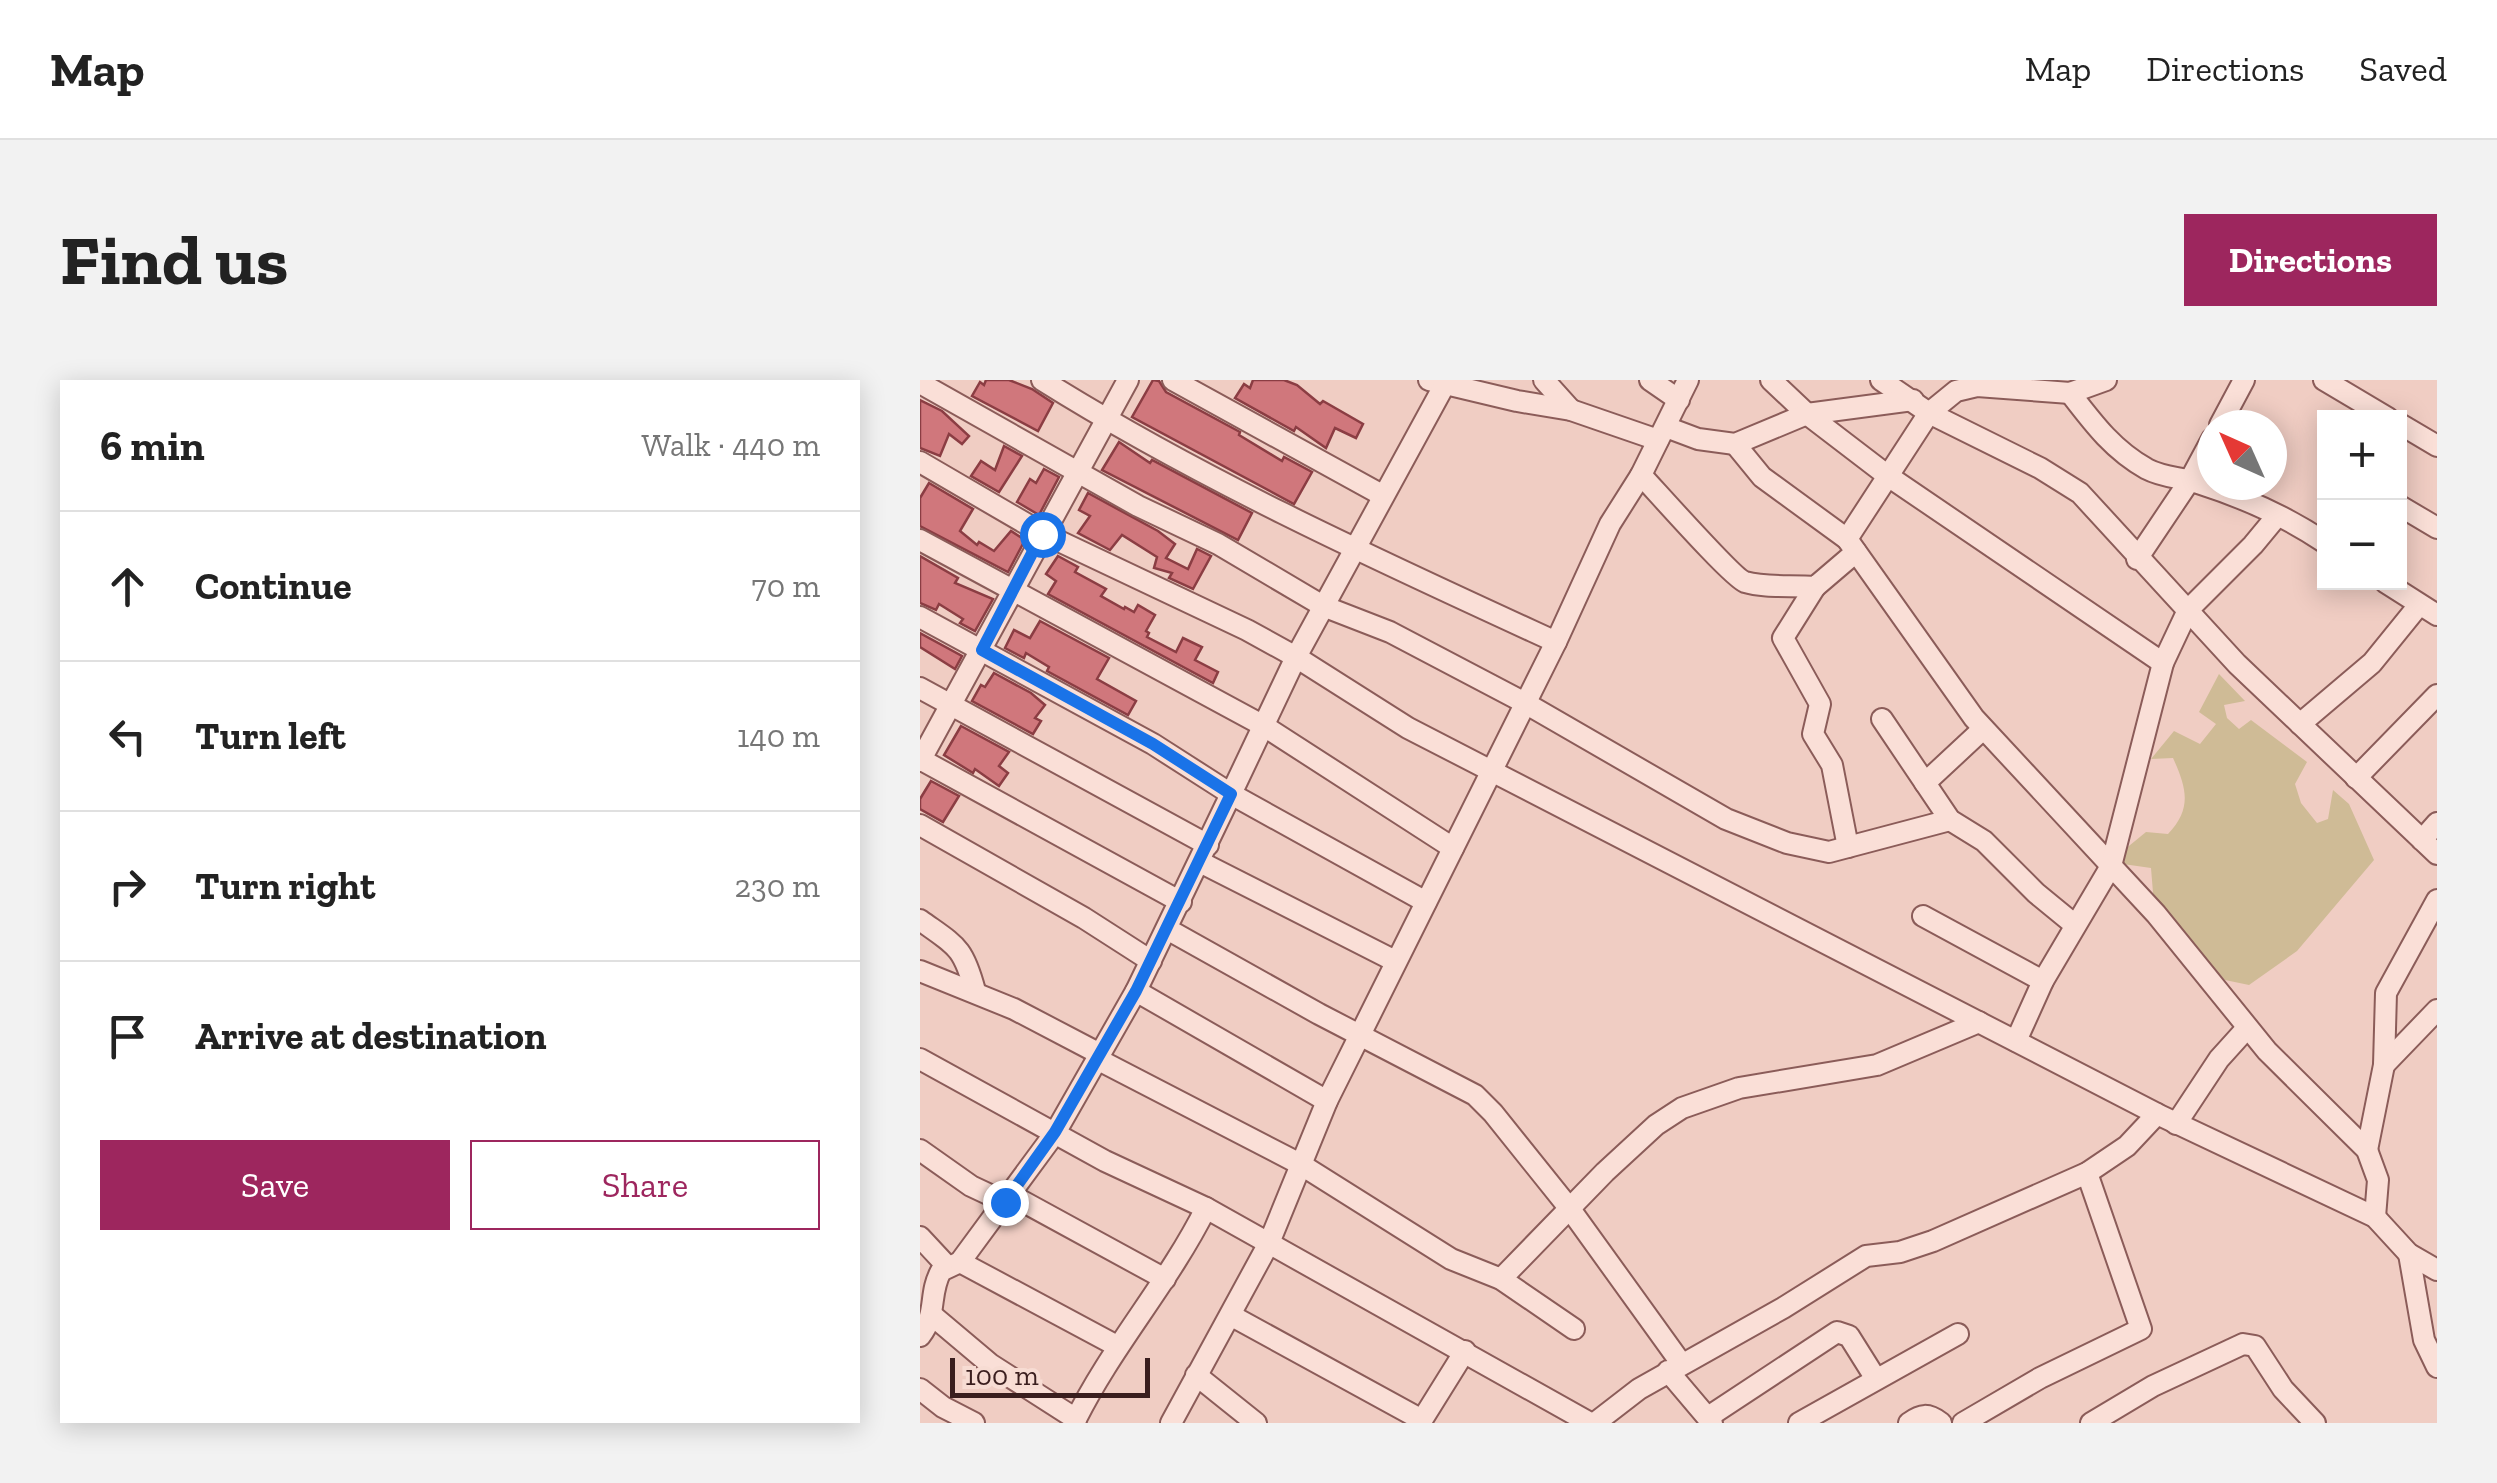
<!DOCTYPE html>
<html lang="en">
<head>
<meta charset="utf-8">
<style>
  :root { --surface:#fff; --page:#f2f2f2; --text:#222; --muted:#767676; --line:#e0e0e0; --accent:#9d265e }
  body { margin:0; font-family:"Zilla Slab",serif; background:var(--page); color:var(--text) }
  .controls { position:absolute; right:30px; top:30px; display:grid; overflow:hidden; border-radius:0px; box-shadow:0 5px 25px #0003 }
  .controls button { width:90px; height:90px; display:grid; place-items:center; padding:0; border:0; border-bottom:2px solid var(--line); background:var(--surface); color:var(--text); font:50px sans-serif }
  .compass { position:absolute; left:1277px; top:30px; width:90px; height:90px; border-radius:50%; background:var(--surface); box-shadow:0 5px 25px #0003; rotate:315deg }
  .scale { position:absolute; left:30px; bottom:25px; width:200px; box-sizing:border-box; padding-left:10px; border:5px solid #3a1e1e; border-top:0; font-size:28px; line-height:35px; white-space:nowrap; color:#3a1e1e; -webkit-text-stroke:8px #f7dcd3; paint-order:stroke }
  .stop { position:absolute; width:30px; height:30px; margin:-22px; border:8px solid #1a73e8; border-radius:50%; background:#fff }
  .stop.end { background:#1a73e8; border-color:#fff; box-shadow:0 2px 10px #0008 }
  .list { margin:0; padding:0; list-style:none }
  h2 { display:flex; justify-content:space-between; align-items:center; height:130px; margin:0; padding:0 40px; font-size:42px }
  h2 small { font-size:32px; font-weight:400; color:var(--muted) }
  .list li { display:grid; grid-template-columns:65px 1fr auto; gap:30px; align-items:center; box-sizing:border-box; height:150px; padding:0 40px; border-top:2px solid var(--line) }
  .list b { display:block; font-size:38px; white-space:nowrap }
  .list em { font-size:32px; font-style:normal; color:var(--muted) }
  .actions { display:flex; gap:20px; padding:30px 40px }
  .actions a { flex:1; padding:22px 0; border:2px solid var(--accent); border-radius:0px; text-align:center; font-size:35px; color:var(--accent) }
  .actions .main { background:var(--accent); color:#fff }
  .icon { flex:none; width:55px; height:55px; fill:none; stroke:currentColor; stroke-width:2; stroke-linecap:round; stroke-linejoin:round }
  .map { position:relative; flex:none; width:1517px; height:1043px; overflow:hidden; border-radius:0px }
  header { display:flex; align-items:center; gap:60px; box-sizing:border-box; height:140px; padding:0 50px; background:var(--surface); border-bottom:2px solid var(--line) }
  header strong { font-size:48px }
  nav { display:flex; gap:55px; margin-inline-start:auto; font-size:35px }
  .intro { display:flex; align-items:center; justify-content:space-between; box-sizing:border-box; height:240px; padding:0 60px }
  h1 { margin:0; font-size:70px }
  .button { padding:25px 45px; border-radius:0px; background:var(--accent); color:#fff; font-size:35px; font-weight:700 }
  main { display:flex; gap:60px; padding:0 60px }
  aside { flex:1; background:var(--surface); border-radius:0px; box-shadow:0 5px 25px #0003 }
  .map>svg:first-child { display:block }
</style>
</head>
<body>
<header>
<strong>Map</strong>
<nav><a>Map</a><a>Directions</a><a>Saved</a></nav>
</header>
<div class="intro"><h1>Find us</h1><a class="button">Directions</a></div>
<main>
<aside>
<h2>6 min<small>Walk · 440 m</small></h2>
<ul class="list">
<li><svg class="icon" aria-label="ahead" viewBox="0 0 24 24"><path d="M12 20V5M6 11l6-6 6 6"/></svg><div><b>Continue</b></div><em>70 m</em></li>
<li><svg class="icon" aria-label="left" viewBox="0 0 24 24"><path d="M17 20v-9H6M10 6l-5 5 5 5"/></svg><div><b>Turn left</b></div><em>140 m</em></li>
<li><svg class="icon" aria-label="right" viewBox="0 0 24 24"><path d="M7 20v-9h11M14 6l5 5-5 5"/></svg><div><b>Turn right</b></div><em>230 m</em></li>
<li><svg class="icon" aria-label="arrive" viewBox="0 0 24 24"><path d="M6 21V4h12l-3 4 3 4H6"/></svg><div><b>Arrive at destination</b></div></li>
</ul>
<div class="actions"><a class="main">Save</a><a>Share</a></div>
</aside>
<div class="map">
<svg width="1517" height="1043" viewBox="0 0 1517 1043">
  <rect width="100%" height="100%" fill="#f0cdc3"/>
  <path fill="#cfbb96" d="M1299,294L1325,321L1304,325L1307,338L1319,349L1331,340L1387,382L1375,404L1381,423L1397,443L1408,439L1413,410L1429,424L1454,480L1377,571L1329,605L1305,600L1234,525L1231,488L1203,484L1204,470L1226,452L1248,454C1273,428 1266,407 1253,378L1231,379L1254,351L1280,364L1296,344L1279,332Z"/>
  <g fill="#d0777c" stroke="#8b3d43" stroke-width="2.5">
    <polygon points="66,0 89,0 112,9 133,23 118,51 52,16 60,2 64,5"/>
    <polygon points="233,0 239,1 246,12 320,52 319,55 362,81 364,77 392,92 374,124 212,37"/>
    <polygon points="333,0 364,0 377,5 400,24 403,21 443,44 436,58 415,48 406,68 376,47 374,51 315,18 324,4 330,8"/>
    <polygon points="0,20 22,31 49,56 42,64 29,54 20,76 0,68"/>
    <polygon points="199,62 230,83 232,80 332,133 318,160 182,90"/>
    <polygon points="84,66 102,76 79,112 51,96 61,81 75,90"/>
    <polygon points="124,89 139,97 119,135 97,122 110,99 116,103"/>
    <polygon points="9,103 53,129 40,151 57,165 59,162 74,171 91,151 105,160 88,192 0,146 0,118"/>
    <polygon points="168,113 238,151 255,164 246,178 268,189 277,169 291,176 273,209 249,198 252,193 234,188 237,177 202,155 190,170 158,153 170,136 159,130"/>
    <polygon points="0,176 38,198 35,203 73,219 55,251 40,243 43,239 19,224 16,230 0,223"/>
    <polygon points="138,176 158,187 155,192 186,209 181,216 204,229 205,227 214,232 218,225 235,235 226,251 229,253 227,257 256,272 263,258 282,267 275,280 298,292 293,303 128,214 136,201 126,194"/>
    <polygon points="120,241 189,278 177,299 216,321 208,335 127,291 129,287 106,273 104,278 85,268 94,250 110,258"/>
    <polygon points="0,253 42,276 35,289 0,267"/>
    <polygon points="74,293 111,313 125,325 115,338 121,341 113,354 52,321 61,305 65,307"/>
    <polygon points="41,346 89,372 79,386 88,393 79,406 55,389 53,393 24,375"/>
    <polygon points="11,401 39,416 23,442 0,429 0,419"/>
  </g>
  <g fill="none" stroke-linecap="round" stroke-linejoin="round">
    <g stroke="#8b5c59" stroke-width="24">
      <g id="minor">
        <path d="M122,0C285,102 462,182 636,262"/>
        <polyline points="253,0 462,115"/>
        <polyline points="509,0 597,21 651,30 738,60"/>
        <polyline points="624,0 651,30"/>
        <polyline points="730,0 759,20"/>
        <polyline points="851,0 887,34 968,96 1243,283"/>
        <polyline points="961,0 1009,33 1120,88 1160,113 1317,284 1517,474"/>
        <polyline points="1404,0 1468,38"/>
        <polyline points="0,3 218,126 298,164 403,226 470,252 605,323 806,439 867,463 909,472 1030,440"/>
        <path d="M1150,13C1173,43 1193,70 1227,89C1244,98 1261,97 1278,103C1322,117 1367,137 1404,162"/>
        <polyline points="1480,44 1517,66"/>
        <polyline points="1300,45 1324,0"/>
        <polyline points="746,47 778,59 815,64 887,34 993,20"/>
        <polyline points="815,64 842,97 927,159 1054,338 1236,534 1347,671 1447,770 1458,800 1455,837"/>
        <polyline points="0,82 122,153 327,250 376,277 488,348 1237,734 1455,837 1489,874 1517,890"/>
        <path d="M721,95C737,112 813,198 825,202C845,208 873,205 895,207L936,172"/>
        <polyline points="1480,126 1517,148"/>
        <polyline points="927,159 1009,33 1036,11 1057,6 1150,13 1186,0"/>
        <polyline points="0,160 344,346 533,468"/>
        <polyline points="1217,179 1270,100 1292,59"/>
        <polyline points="1465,202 1517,235"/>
        <polyline points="895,207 863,258 900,324 893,354 912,385 928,467"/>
        <path d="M0,237L233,364L311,414L216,611L135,753L40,882L21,891C8,915 18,933 0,956"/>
        <polyline points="0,308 288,465"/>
        <polyline points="962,339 1030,440 1064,461 1116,513 1155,545"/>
        <polyline points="1380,344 1452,283 1499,225"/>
        <polyline points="0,379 261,522"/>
        <polyline points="0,381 208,0"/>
        <polyline points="1436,398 1517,315"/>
        <polyline points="1005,403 1063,349"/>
        <polyline points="0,445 164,538 231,581"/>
        <polyline points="1502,460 1517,443"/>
        <polyline points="280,482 475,581"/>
        <polyline points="506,522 311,414 376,277 525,4"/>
        <polyline points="1003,536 1123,601"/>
        <path d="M0,540C36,566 43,566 55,611"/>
        <polyline points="247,549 399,634 555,715 573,733 650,829 761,983"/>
        <polyline points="0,591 94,629 180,674"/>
        <polyline points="216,611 407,721"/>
        <polyline points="1096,661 1123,601 1191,486 1243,283 1268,230 1333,165 1357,136"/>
        <polyline points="0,679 185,781 286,828 670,1043"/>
        <polyline points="177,679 380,784 531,879 581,899 654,949"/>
        <polyline points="1464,685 1517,630"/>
        <polyline points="1256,744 1299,679 1327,648"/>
        <polyline points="0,770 51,806 85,822"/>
        <polyline points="1447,770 1464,685 1466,613 1517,520"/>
        <polyline points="91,815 245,899"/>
        <polyline points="0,857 27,886"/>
        <polyline points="1489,874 1504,960 1517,987"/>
        <polyline points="40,882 197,966"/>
        <polyline points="581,899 685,792 736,745 762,728 819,708 957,685 1059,642"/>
        <polyline points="13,936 70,984 156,1039"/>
        <polyline points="312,936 502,1040 545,971"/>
        <polyline points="748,991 792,1043"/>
        <polyline points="276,995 336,1043"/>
        <polyline points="0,1009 23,1027 54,1043"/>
        <polyline points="788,1037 917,952 929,956 956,999"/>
        <path d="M154,1043C191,967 248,904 286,828"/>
        <polyline points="251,1043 349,863 407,721 636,262 690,144 721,95 768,0"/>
        <polyline points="675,1043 719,1009 863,928 946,876 980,872 1013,861 1167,793 1207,766 1237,734"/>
        <polyline points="879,1043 1038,954"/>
        <path d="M989,1043C1001,1034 1008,1033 1021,1043"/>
        <polyline points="1043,1043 1120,998 1221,949 1167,793"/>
        <polyline points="1171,1043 1233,1006 1323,964 1335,966 1363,1009 1395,1043"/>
      </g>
    </g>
    <use href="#minor" stroke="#fadfd7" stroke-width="20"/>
  </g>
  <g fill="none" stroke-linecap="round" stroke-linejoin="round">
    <polyline stroke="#1a73e8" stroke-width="12" points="85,822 135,752 216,611 311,414 233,364 62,270 122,154"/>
  </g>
</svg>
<div class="controls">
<button>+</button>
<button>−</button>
</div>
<svg class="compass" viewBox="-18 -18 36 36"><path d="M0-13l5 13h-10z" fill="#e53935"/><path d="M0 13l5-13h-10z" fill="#767676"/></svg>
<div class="scale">100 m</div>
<div class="stop" style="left:122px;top:154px"></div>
<div class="stop end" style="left:85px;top:822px"></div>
</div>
</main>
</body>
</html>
